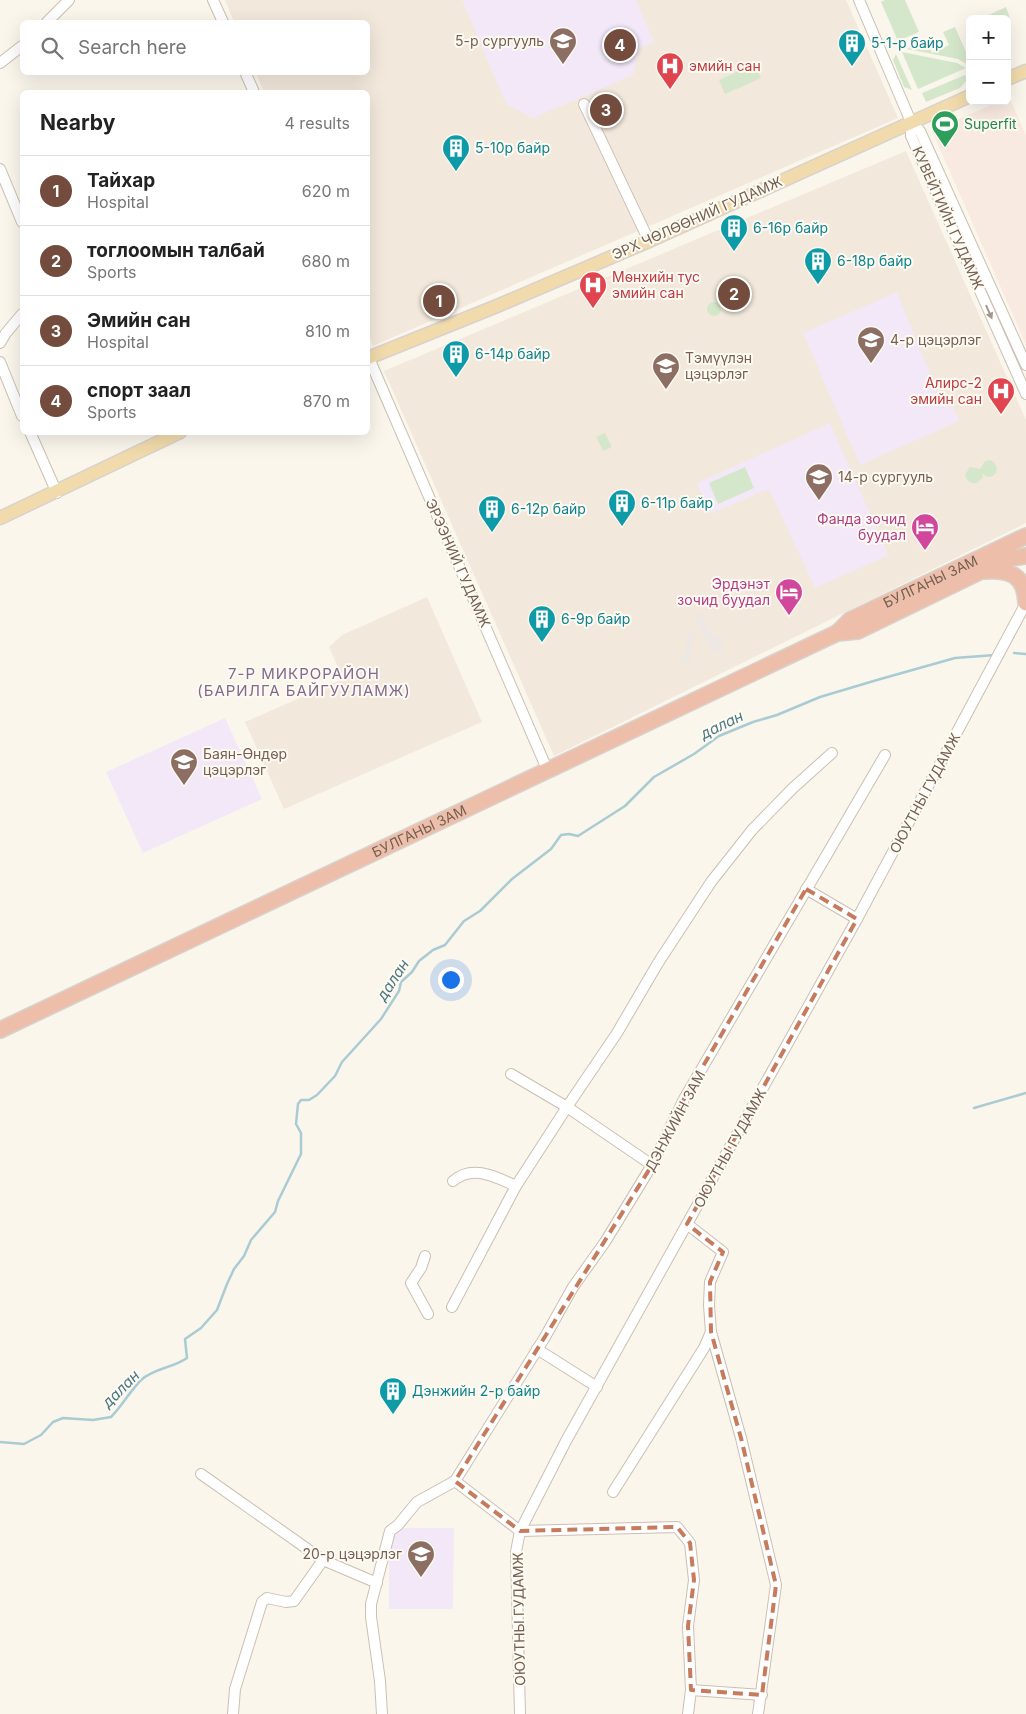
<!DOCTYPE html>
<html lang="en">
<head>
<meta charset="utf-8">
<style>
  :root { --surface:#fff; --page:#f6f6f6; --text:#222; --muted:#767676; --line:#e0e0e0; --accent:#734c3d }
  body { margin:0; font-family:Inter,sans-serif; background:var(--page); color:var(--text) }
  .controls { position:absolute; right:15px; top:15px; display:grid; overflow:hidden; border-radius:8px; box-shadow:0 5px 20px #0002 }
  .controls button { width:45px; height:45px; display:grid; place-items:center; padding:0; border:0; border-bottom:1px solid var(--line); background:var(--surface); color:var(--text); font:25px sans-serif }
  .you { position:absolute; left:450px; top:979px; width:18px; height:18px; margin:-12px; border:4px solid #fff; border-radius:50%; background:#1a73e8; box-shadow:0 0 0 8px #1a73e833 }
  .badge { display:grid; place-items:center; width:32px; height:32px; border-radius:50%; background:var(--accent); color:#fff; font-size:16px; font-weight:700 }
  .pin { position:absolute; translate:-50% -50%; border:2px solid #fff; box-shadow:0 1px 5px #0006 }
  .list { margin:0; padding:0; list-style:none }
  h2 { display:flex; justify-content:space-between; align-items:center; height:65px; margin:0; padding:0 20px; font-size:21px }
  h2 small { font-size:16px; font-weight:400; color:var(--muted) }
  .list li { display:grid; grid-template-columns:32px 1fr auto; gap:15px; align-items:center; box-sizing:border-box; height:70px; padding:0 20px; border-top:1px solid var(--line) }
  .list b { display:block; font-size:19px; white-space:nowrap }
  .list p { margin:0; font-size:16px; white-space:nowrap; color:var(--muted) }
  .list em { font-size:16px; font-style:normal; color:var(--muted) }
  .icon { flex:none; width:28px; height:28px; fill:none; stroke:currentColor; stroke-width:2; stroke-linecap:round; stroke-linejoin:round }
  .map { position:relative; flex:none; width:1026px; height:1714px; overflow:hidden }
  .search { position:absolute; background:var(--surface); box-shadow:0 5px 20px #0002; left:20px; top:20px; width:350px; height:55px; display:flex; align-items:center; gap:12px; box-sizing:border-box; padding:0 18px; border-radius:8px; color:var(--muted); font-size:19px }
  .panel { position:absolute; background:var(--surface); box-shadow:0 5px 20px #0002; left:20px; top:90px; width:350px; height:345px; border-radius:8px }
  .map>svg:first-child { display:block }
</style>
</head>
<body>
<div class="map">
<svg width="1026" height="1714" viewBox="0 0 1026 1714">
  <rect width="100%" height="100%" fill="#fbf6ec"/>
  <g fill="#f2e8db">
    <polygon points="225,0 846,0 898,118 373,346 368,334 368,92 264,92 256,73 368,72 368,22 234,22"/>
    <polygon points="906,151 1026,420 1026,523 554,756 384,371"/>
    <polygon points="427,597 482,722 284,809 245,722 343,679 329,647 342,635"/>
  </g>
  <polygon fill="#f9eae1" points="1009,97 1026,135 1026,345 932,131 1000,101 1007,101 1007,98"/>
  <g fill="#ede8e4">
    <polygon points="700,612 712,636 718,634 725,648 712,654 694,615"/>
    <polygon points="691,627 695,637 689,662 681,664"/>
  </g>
  <g fill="#f3e8f7">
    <polygon points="462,0 636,0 654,42 640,48 633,75 533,118 506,104"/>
    <polygon points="897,292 939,396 951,402 959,421 860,465 803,333"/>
    <polygon points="830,423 887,552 887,556 815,588 769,489 710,514 697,483"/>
    <polygon points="225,718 262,799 143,853 106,772"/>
    <polygon points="399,1528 454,1528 453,1609 389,1609 389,1547"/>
  </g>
  <g fill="#d5e7cb">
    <polygon points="885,0 905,0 919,32 898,41 881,2"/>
    <polygon points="1006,7 1010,18 1007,19 980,19"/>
    <polygon points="955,27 966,52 970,51 970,66 958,59 907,49 926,40 932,53 949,45 943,32"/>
    <polygon points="902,52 957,63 966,68 918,89"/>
    <polygon points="896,54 912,90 904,87 893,60"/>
    <polygon points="754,64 761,78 725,94 719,80"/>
    <polygon points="965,75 967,80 960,88 926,102 922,93"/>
    <polygon points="743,280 750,297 725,307 718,291"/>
    <circle cx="714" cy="309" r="7"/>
    <polygon points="605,433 612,447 603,451 596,437"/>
    <path d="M990,460C999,464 1000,476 988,477L982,474L983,477L977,483C970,484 967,481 965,475L970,467L980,469L985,461Z"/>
    <polygon points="745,467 754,488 718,504 709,483"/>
  </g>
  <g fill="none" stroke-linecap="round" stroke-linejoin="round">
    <g stroke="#a9cbd3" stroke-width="2.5">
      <polyline points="1014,653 1026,654"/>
      <polyline points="974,1108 1026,1093"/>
      <path d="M0,1442L24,1444L41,1435L53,1422L63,1418L93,1420L111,1417C122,1406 130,1391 141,1380C154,1368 173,1368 187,1358L185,1339L201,1328L217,1310L227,1284L234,1269L244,1256L251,1240L275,1212L278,1201L301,1154V1133L296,1124L298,1104L301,1100H309L317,1095L335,1076L342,1062L381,1019L399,991L401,982L412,972L419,961L433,950L445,945L464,921L480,911L512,879L551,849L561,835L569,834L578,836L625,806L654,777L694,754L719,736L753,722L777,715L820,697L877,680L955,658L995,655"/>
    </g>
    <g stroke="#ccbfb2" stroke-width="12">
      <g id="minor">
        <polyline points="213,0 223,22"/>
        <polyline points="859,0 911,122 920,131 1026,365"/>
        <polyline points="47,22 69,0"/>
        <polyline points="0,63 22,46"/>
        <polyline points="245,72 254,92"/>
        <polyline points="584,104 649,241"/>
        <polyline points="911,122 911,136 1026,394"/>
        <polyline points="0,169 22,222"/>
        <polyline points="0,343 6,333 22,314"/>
        <polyline points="368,356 547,769"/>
        <polyline points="0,362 22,416"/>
        <polyline points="30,432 57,493"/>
        <polyline points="806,889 857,919"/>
        <polyline points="511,1074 567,1107 652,1165"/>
        <path d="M453,1181C473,1164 496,1177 516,1186"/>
        <polyline points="687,1224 723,1252 710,1282 709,1305 711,1332 741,1438 776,1585 758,1714"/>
        <polyline points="425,1256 421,1268 411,1283 428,1314"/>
        <polyline points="452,1307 516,1186 567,1107 617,1033 658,963 711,882 752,830 793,788 832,753"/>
        <polyline points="537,1349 597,1387"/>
        <polyline points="201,1474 323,1560 377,1583"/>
        <polyline points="455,1481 545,1337 573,1287 605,1242 652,1165 684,1099 885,755"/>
        <polyline points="613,1492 704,1348 711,1332"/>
        <polyline points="691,1690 762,1695"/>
        <polyline points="233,1714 235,1689 262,1602 267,1598 286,1602 294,1601 323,1560"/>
        <polyline points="382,1714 380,1681 371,1617 371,1604 390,1531 398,1525 417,1502 455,1481 520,1531 677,1527 690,1543 694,1580 688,1626 691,1690 688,1714"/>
        <polyline points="520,1714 516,1552 520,1531 566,1441 857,919 1026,603"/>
      </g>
    </g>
    <g stroke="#d8d2ce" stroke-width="15">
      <g id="major">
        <polyline points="1007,79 1026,71"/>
        <polyline points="368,358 497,306 649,241 970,96"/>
        <polyline points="0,518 180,432"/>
      </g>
    </g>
    <g stroke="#d8d2ce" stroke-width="18">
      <g id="highway">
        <path d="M984,571C1010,569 1025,575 1026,603"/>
        <polyline points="837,633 858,631 1006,559 1026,556"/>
        <path id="s1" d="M0,1030L837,633L850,620L1026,536"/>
      </g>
    </g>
    <use href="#minor" stroke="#fff" stroke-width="10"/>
    <use href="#major" stroke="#f1dbac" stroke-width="12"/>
    <use href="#highway" stroke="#edbfaa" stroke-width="15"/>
  </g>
  <defs><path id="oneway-solid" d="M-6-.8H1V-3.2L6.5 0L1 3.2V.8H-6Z" transform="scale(1.25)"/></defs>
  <use fill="#a5978e" href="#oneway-solid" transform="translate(989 312) rotate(66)"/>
  <path fill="none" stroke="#c77b5d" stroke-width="4" stroke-dasharray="10 6" stroke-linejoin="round" d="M806,889L857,919L687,1224L723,1252L710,1282L711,1332L741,1438L776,1585L762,1695L691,1690L688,1626L694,1580L690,1543L677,1527L520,1531L455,1481L652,1165L684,1099Z"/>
  <defs>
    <g id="school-pin" transform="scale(1.4375)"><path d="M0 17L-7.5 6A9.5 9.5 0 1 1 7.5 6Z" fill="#8d6e63" stroke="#fdfaf2"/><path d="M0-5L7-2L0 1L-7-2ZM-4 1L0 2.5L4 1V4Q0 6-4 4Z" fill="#fff"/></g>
    <g id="building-pin" transform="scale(1.4375)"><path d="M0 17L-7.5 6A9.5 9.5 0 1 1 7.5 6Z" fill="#0f9aa8" stroke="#fdfaf2"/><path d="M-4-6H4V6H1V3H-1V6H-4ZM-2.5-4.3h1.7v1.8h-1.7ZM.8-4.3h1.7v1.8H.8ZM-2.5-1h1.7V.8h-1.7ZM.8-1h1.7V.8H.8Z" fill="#fff"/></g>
    <g id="hospital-pin" transform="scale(1.4375)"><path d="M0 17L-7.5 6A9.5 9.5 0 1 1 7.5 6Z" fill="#e0444e" stroke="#fdfaf2"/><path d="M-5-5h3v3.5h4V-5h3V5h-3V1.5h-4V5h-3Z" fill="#fff"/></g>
    <g id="stadium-pin" transform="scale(1.4375)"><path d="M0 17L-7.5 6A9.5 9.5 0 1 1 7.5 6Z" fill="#2e9e5b" stroke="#fdfaf2"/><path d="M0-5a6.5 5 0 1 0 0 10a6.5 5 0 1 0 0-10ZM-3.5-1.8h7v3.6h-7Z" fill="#fff"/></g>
    <g id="hotel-pin" transform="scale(1.4375)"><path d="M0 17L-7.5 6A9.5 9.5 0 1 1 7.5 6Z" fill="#d1479c" stroke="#fdfaf2"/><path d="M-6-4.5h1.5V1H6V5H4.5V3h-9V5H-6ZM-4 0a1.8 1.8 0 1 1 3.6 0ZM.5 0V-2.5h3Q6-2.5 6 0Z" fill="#fff"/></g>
  </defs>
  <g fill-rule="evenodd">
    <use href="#school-pin" x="563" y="41"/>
    <use href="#building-pin" x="852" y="43"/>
    <use href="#hospital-pin" x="670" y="66"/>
    <use href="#stadium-pin" x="945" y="124"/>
    <use href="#building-pin" x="456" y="148"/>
    <use href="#building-pin" x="734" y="228"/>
    <use href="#building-pin" x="818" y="261"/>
    <use href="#hospital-pin" x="593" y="285"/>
    <use href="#school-pin" x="871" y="340"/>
    <use href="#building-pin" x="456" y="354"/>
    <use href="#school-pin" x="666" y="366"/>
    <use href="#hospital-pin" x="1001" y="391"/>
    <use href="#school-pin" x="819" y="477"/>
    <use href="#building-pin" x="622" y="503"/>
    <use href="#building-pin" x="492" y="509"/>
    <use href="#hotel-pin" x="925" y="527"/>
    <use href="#hotel-pin" x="789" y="592"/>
    <use href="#building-pin" x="542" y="619"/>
    <use href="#school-pin" x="184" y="762"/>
    <use href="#building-pin" x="393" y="1391"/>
    <use href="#school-pin" x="421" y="1554"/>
  </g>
  <g text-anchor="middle" stroke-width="4" stroke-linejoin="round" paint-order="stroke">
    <g font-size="14" fill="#785e54" stroke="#fdfaf2" text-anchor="start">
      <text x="544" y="46" text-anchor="end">5-р сургууль</text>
      <text x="890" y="345">4-р цэцэрлэг</text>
      <text x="685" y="363">Тэмүүлэн<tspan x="685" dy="16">цэцэрлэг</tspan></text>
      <text x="838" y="482">14-р сургууль</text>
      <text x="203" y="759">Баян-Өндөр<tspan x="203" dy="16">цэцэрлэг</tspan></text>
      <text x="402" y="1559" text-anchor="end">20-р цэцэрлэг</text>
    </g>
    <g font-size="14" fill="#0d838f" stroke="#fdfaf2" text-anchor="start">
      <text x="871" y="48">5-1-р байр</text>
      <text x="475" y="153">5-10р байр</text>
      <text x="753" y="233">6-16р байр</text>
      <text x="837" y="266">6-18р байр</text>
      <text x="475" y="359">6-14р байр</text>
      <text x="641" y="508">6-11р байр</text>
      <text x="511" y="514">6-12р байр</text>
      <text x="561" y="624">6-9р байр</text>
      <text x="412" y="1396">Дэнжийн 2-р байр</text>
    </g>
    <g font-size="14" fill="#be3a42" stroke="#fdfaf2" text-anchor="start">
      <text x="689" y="71">эмийн сан</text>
      <text x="612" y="282">Мөнхийн тус<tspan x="612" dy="16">эмийн сан</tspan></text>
      <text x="982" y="388" text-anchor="end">Aлирс-2<tspan x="982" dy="16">эмийн сан</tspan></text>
    </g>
    <g font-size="14" fill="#27864d" stroke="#fdfaf2" text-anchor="start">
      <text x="964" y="129">Superfit</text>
    </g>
    <g font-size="14" fill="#745f51" stroke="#fdfaf2">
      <text transform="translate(697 218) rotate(-24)" y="5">ЭРХ ЧӨЛӨӨНИЙ ГУДАМЖ</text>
      <text transform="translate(948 218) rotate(66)" y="5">КУВЕЙТИЙН ГУДАМЖ</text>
      <text transform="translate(458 563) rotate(66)" y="5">ЭРЭЭНИЙ ГУДАМЖ</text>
      <text dy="5" stroke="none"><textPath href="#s1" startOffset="1034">БУЛГАНЫ ЗАМ</textPath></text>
      <text transform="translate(925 793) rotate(-62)" y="5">ОЮУТНЫ ГУДАМЖ</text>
      <text dy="5" stroke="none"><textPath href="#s1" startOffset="464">БУЛГАНЫ ЗАМ</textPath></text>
      <text transform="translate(675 1121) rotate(-62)" y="5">ДЭНЖИЙН ЗАМ</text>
      <text transform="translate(730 1148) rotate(-61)" y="5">ОЮУТНЫ ГУДАМЖ</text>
      <text transform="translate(519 1619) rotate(-91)" y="5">ОЮУТНЫ ГУДАМЖ</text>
    </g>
    <g font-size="14" fill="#b23c85" stroke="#fdfaf2" text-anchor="end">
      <text x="906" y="524">Фанда зочид<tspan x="906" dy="16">буудал</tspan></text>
      <text x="770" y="589">Эрдэнэт<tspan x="770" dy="16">зочид буудал</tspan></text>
    </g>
    <g font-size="15" letter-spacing="1" fill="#84698e" stroke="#fdfaf2">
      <text x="304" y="679">7-Р МИКРОРАЙОН<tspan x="304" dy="17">(БАРИЛГА БАЙГУУЛАМЖ)</tspan></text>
    </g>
    <g font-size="15" font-style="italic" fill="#4c7884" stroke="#fdfaf2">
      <text transform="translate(722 725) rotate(-26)" y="5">далан</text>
      <text transform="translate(393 980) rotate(-57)" y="5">далан</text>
      <text transform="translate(121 1389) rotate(-45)" y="5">далан</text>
    </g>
  </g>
</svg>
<div class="controls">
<button>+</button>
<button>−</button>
</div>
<div class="you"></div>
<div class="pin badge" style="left:439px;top:301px">1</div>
<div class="pin badge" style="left:734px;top:294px">2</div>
<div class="pin badge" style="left:606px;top:110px">3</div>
<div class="pin badge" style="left:620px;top:45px">4</div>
<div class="search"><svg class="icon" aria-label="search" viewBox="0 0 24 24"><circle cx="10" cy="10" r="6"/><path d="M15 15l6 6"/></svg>Search here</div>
<section class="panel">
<h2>Nearby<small>4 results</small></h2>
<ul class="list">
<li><span class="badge">1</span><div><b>Тайхар</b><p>Hospital</p></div><em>620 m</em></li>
<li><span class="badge">2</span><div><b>тоглоомын талбай</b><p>Sports</p></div><em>680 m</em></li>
<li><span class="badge">3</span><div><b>Эмийн сан</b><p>Hospital</p></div><em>810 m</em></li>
<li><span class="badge">4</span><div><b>спорт заал</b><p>Sports</p></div><em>870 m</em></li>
</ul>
</section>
</div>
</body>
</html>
